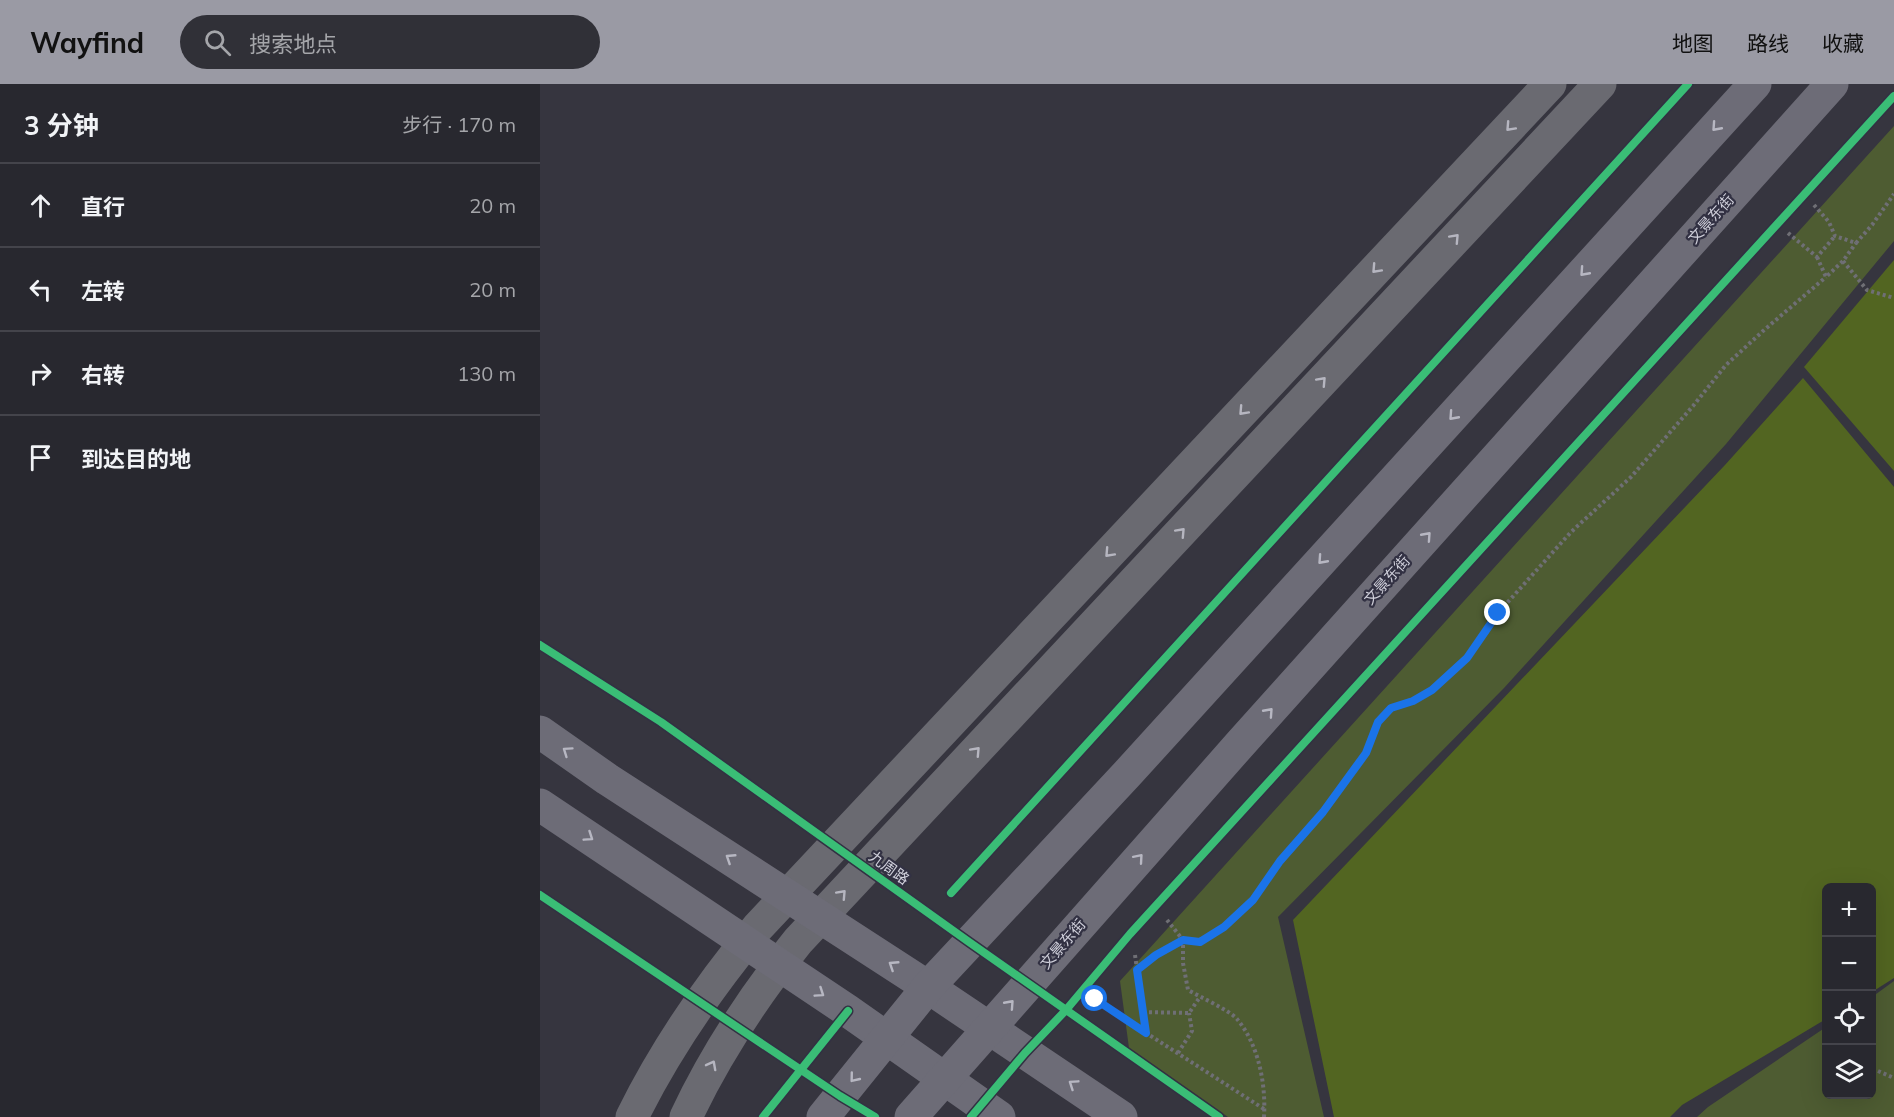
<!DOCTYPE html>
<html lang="zh">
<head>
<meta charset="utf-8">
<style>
  :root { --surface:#28282f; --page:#303037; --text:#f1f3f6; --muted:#a5a6aa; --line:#44444b; --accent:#9a9aa4 }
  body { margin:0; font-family:Mulish,"Noto Sans SC",sans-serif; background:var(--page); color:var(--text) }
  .controls { position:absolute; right:18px; bottom:18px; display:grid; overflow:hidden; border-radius:9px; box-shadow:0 6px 24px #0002 }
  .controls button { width:54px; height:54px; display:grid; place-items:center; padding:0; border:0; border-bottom:2px solid var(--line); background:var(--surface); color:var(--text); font:30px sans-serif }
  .stop { position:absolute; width:18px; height:18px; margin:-14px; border:4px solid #1a73e8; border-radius:50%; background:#fff }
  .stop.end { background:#1a73e8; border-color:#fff; box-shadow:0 2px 6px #0008 }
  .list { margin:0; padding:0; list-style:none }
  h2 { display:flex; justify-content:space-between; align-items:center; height:78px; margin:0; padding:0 24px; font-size:26px }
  h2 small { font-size:20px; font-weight:400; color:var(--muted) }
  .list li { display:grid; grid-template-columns:39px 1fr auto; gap:18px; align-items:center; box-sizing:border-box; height:84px; padding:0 24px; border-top:2px solid var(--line) }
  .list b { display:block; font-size:22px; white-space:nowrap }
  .list em { font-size:20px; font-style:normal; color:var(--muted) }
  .icon { flex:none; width:33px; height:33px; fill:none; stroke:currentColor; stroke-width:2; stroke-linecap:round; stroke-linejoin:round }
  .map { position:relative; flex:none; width:1354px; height:1033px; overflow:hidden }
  header { display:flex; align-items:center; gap:36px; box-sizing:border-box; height:84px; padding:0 30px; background:var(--accent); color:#111 }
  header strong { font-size:28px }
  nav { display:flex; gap:33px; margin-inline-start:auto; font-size:21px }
  .search { width:420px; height:54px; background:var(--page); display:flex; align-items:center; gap:15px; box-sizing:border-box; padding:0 21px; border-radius:33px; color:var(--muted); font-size:22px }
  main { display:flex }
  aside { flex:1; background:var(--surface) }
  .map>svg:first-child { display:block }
</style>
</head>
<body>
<header>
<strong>Wayfind</strong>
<div class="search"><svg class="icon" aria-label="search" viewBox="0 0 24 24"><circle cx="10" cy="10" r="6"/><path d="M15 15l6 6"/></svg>搜索地点</div>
<nav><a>地图</a><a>路线</a><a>收藏</a></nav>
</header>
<main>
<aside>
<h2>3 分钟<small>步行 · 170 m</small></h2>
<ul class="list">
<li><svg class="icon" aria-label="ahead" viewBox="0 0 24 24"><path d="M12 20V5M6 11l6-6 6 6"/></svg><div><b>直行</b></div><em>20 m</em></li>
<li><svg class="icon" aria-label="left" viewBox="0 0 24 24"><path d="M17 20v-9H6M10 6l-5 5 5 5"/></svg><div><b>左转</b></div><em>20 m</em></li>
<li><svg class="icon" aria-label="right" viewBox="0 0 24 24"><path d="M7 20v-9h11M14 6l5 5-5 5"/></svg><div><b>右转</b></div><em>130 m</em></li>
<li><svg class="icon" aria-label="arrive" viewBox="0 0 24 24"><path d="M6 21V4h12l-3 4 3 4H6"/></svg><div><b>到达目的地</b></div></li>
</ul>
</aside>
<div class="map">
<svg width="1354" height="1033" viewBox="0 0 1354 1033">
  <rect width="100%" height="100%" fill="#36353f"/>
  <g fill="#4e5c32">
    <polygon points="1354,42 1354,157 1186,360 964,604 738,833 784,1033 688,1033 589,964 580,897"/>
    <polygon points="1354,897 1354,1033 1157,1033 1168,1023 1286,943 1286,1010 1332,1010 1332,913"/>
  </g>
  <g fill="#526521">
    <polygon points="1354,176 1354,387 1264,283"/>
    <polygon points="1263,294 1354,403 1354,894 1332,908 1332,804 1286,804 1286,935 1142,1021 1130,1033 794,1033 753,836 1185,381"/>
  </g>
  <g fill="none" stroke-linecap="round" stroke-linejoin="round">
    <g stroke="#6f6f75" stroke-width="4" stroke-dasharray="3 3" stroke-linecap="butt">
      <polyline points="1274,121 1289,138 1295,152 1316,159 1332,141 1354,110"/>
      <polyline points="1248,149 1277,173 1295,152"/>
      <polyline points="1277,173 1286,193 1303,177 1316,159"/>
      <polyline points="1303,177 1327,206 1354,214"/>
      <polyline points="627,836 643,856 660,858 684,843 713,816 740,777 783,728 826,669 838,638 851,624 873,617 892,606 927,574 958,529 1031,448 1091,393 1153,322 1186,281 1223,247 1286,193"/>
      <polyline points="595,871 606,948"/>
      <path d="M597,886L616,871L643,856V879L648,906C660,913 689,926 697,935C719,961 726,1001 724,1033"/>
      <polyline points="555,916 724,1025"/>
      <polyline points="603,928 649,929 660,913"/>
      <polyline points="638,969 652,947 649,929"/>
      <polyline points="1338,987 1354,994"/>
    </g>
    <g stroke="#6a6a71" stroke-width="33">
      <path d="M92,1033C126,964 169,902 218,843L1010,0"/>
      <path d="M146,1033C176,969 214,912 258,857L1060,0"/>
    </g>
    <g stroke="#6d6c77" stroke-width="33">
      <polyline points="0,648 67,695 388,903 581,1033"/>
      <polyline points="0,721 308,927 459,1033"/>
      <polyline points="283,1033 388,903 587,690 1215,0"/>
      <polyline points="371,1033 701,659 1292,0"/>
    </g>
    <g stroke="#323143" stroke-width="11">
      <g id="cycleway">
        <polyline points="0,561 121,638 429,858 679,1033"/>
        <polyline points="411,809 1148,0"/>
        <polyline points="0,811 300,1012 335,1033"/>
        <polyline points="223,1033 308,927"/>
        <polyline points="431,1033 485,969 526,926 590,850 1354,12"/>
      </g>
    </g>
    <use href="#cycleway" stroke="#3abd76" stroke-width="8"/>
  </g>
  <defs><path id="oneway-chevron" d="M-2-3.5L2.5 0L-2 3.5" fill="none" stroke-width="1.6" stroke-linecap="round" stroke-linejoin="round" transform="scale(1.5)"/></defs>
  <g stroke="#b6b6c0">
    <use href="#oneway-chevron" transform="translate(970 43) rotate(133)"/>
    <use href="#oneway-chevron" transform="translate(915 154) rotate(-47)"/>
    <use href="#oneway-chevron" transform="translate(836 185) rotate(133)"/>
    <use href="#oneway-chevron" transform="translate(782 297) rotate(-47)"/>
    <use href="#oneway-chevron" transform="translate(703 327) rotate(133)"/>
    <use href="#oneway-chevron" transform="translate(641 448) rotate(-47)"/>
    <use href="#oneway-chevron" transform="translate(569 469) rotate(133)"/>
    <use href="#oneway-chevron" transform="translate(436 667) rotate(-47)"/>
    <use href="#oneway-chevron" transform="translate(302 810) rotate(-47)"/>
    <use href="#oneway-chevron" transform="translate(172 981) rotate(-62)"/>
  </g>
  <g stroke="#b7b7c2">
    <use href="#oneway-chevron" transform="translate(1176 43) rotate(132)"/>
    <use href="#oneway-chevron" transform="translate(1044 188) rotate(132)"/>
    <use href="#oneway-chevron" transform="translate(913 332) rotate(132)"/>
    <use href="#oneway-chevron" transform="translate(887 452) rotate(-48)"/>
    <use href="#oneway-chevron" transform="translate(782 476) rotate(132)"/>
    <use href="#oneway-chevron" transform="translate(729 628) rotate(-48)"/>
    <use href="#oneway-chevron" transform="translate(27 667) rotate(-145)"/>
    <use href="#oneway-chevron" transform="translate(49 753) rotate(34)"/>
    <use href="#oneway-chevron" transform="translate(190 774) rotate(-147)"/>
    <use href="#oneway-chevron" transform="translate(599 774) rotate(-49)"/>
    <use href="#oneway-chevron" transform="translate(353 881) rotate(-147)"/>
    <use href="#oneway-chevron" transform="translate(280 909) rotate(34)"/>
    <use href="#oneway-chevron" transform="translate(470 920) rotate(-48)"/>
    <use href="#oneway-chevron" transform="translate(314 994) rotate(129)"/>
    <use href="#oneway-chevron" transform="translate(533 1000) rotate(-146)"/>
  </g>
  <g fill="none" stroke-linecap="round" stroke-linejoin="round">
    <polyline stroke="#1a73e8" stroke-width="8" points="555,915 606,949 597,886 616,871 643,856 660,858 684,843 713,816 740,777 783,728 826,669 838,638 851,624 873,617 892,606 927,574 958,529"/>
  </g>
  <g text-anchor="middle" stroke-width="4.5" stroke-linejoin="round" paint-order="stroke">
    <g font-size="15" fill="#d0d0db" stroke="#323143">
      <text transform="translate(1171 135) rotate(-48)" y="5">文景东街</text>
      <text transform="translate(847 496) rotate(-48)" y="5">文景东街</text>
      <text transform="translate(349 784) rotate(36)" y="5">九周路</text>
      <text transform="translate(523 860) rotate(-49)" y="5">文景东街</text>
    </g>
  </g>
</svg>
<div class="controls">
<button>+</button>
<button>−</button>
<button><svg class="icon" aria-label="locate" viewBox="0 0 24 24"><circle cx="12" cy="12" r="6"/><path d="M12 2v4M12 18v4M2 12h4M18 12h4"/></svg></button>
<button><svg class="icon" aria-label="layers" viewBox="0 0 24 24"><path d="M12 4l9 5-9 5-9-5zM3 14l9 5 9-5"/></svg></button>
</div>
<div class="stop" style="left:555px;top:915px"></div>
<div class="stop end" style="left:958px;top:529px"></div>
</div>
</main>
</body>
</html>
